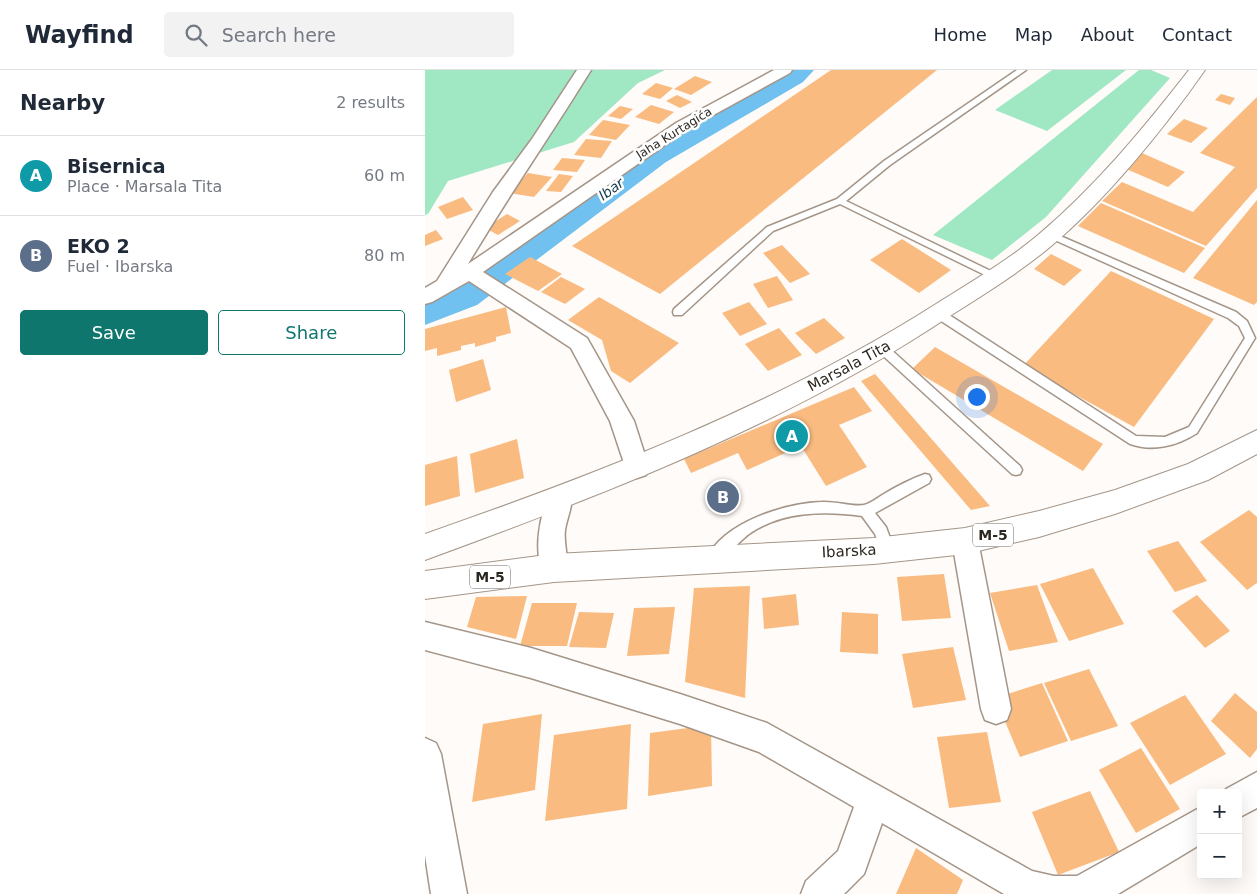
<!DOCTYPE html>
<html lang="en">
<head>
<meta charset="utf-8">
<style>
  :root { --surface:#fff; --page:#f2f2f3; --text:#1f2937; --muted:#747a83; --line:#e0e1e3; --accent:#0f766e }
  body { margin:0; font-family:"DejaVu Sans",sans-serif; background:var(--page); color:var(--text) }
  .controls { position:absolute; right:15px; bottom:15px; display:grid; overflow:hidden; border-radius:5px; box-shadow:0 5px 20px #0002 }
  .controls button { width:45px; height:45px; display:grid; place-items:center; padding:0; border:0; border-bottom:1px solid var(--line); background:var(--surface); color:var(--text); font:25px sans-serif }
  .you { position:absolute; left:551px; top:326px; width:18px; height:18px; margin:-12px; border:4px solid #fff; border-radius:50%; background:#1a73e8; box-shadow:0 0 0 8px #1a73e833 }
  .badge { display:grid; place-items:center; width:32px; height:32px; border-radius:50%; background:var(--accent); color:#fff; font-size:16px; font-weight:700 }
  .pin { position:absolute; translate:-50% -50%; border:2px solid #fff; box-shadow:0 1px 5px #0006 }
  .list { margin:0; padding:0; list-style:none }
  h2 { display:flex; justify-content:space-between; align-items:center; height:65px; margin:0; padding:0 20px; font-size:21px }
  h2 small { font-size:16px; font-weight:400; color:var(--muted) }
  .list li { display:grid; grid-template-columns:32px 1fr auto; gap:15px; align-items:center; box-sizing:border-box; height:80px; padding:0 20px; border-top:1px solid var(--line) }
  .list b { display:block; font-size:19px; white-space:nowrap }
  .list p { margin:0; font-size:16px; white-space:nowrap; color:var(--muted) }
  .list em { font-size:16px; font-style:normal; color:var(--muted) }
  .actions { display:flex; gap:10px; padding:15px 20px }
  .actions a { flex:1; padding:11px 0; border:1px solid var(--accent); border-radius:5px; text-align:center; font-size:18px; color:var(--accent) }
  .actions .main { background:var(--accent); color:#fff }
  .icon { flex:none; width:28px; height:28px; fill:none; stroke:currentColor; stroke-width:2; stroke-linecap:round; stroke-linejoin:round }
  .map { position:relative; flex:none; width:832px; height:824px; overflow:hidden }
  header { display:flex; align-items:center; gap:30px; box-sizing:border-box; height:70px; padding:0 25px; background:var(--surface); border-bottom:1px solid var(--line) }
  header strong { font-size:24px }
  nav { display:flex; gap:28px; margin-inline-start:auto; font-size:18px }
  .search { width:350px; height:45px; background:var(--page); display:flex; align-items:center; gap:12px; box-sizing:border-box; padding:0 18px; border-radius:5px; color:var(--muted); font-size:19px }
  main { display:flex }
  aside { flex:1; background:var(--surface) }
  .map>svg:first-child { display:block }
</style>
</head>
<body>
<header>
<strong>Wayfind</strong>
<div class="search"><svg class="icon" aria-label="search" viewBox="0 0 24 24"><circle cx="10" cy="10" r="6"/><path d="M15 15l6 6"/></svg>Search here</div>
<nav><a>Home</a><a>Map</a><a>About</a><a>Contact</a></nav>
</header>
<main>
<aside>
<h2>Nearby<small>2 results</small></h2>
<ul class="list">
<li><span class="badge" style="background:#0f9aa8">A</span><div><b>Bisernica</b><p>Place · Marsala Tita</p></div><em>60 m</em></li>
<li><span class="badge" style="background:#5c6f8a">B</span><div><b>EKO 2</b><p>Fuel · Ibarska</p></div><em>80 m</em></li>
</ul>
<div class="actions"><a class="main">Save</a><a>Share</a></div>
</aside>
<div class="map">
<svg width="832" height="824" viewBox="0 0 832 824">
  <rect width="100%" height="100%" fill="#fefbf8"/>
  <g fill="#a0e7c3">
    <polygon points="0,0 240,0 213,13 149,72 23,111 3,144 0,145"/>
    <polygon points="627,0 701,0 622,61 570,40"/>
    <polygon points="714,0 726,0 745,8 621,147 567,190 508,165"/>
  </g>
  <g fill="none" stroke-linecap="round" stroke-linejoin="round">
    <polygon fill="#70c1f0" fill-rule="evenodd" points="362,0 389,0 378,12 241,92 52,235 0,255 0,230 28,219 221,80"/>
  </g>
  <g fill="#f9bb80">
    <polygon points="406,0 512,0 235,224 147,176"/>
    <polygon points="270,6 287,12 266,25 249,19"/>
    <polygon points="231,13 248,18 235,29 217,24"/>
    <polygon points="796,24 810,28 805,35 790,30"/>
    <polygon points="252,25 267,32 255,38 241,31"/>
    <polygon points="832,27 832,118 781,176 677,131 697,112 768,142 810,97 775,83"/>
    <polygon points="226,35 249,42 234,54 210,47"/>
    <polygon points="195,36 208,39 196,49 183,46"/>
    <polygon points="759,49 783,58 766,73 742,64"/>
    <polygon points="178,50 205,55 191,70 164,65"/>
    <polygon points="161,69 187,71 176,88 149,85"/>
    <polygon points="717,83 760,102 743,117 699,98"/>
    <polygon points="137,88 160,90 152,102 128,100"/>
    <polygon points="103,103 127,107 109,127 84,123"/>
    <polygon points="134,104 148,106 136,122 121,121"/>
    <polygon points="38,127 48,140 22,149 13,137"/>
    <polygon points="832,130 832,232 829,235 768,208"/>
    <polygon points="676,133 780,178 759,203 653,156"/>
    <polygon points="82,144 95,151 73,165 60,158"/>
    <polygon points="11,160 18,169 0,176 0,165"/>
    <polygon points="477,169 526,200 494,223 445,190"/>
    <polygon points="357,175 385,204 365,213 338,183"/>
    <polygon points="626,184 657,200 639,216 609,199"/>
    <polygon points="105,187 137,204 113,221 80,204"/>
    <polygon points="686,201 789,249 709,357 598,296"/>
    <polygon points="352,206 368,230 343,238 328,214"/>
    <polygon points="136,207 160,219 140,234 116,222"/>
    <polygon points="174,227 254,273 205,313 186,301 177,270 143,250"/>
    <polygon points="324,232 342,254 315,266 297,243"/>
    <polygon points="81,237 86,263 71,267 71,271 50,277 50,273 36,276 36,280 12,286 12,278 0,281 0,259"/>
    <polygon points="399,248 420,268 391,284 370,263"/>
    <polygon points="354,258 377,285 343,301 320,274"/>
    <polygon points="510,277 678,374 658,401 487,299"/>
    <polygon points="58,289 66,320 31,332 24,300"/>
    <polygon points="450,304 565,436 546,440 436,311"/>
    <polygon points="429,317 447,341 414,355 442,397 401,416 376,376 322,400 313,383 266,403 259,389"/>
    <polygon points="92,369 99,408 50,423 45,384"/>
    <polygon points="32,386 35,426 0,436 0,395"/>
    <polygon points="824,440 832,447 832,513 822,520 775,472"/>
    <polygon points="753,471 782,511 750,522 722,481"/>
    <polygon points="668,498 699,554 644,571 615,514"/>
    <polygon points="519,504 526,548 477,551 472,507"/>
    <polygon points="612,515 633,572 584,581 565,523"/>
    <polygon points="325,516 320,628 260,612 269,518"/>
    <polygon points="371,524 374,555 339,559 337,528"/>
    <polygon points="772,525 805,561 780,578 747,541"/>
    <polygon points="102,526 91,569 42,557 51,527"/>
    <polygon points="107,533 152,533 142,576 95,576"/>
    <polygon points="250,537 244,584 202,586 209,538"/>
    <polygon points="154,542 189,543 181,578 144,577"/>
    <polygon points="417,542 453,544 453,584 415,582"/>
    <polygon points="528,577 541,630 488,638 477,584"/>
    <polygon points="664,599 693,656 646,671 619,613"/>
    <polygon points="617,613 643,671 595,687 570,628"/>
    <polygon points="810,623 832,642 832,679 825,688 786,651"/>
    <polygon points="760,625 801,684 745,715 705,653"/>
    <polygon points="117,644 110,720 47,732 58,654"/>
    <polygon points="206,654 202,739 120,751 129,665"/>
    <polygon points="286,655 287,716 223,726 225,663"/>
    <polygon points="562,662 576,732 524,738 512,667"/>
    <polygon points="716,678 755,739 711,763 674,700"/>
    <polygon points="665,721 694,782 633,805 607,742"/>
    <polygon points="491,778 538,810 532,824 471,824"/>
  </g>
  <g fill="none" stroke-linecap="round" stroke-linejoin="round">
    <g stroke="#a49588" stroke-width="3">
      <g id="service">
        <polygon points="592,0 601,0 465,95 421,131 572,204 572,208 566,208 415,134 348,161 257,245 249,245 248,242 249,239 342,157 412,129 459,91"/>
        <path d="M626,162L811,242L822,251L830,268L772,363C752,376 728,382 705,374L510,247L509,244L510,241H518L711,366L740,367L764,357L820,268L814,256L803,248L623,167V163Z"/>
        <polygon points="458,275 462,276 595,396 597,400 595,404 591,405 587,404 454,282 453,279"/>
        <path d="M500,404L504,405L506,409L504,413L450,443L461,457L469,479L467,483L462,485L457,483L450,464L437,446C399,441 357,441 324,464C313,472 299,490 289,494L284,492L282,488C299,452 361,433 397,432C409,431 430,437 439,435C445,434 454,427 459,424C472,416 486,409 500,404Z"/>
      </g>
    </g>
    <g stroke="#a49588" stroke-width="3">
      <g id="minor">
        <path d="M152,0H166C126,65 82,128 43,194L251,53L349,0H367L365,3L263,59L58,202L162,268L209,351L224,398L221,405L212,408L203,405L185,351L146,278L44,211L7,232L0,234V218L12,211L68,122L107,69Z"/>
        <path d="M135,418L144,421C150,434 142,446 140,460C138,476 146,491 139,507L129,511L119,507C108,481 114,446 126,421Z"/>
        <polygon points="540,459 549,463 553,471 586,639 582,650 571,654 560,650 556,639 527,471 531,463"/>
        <polygon points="0,552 106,578 255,624 342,653 607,801 629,806 652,806 776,737 776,774 693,824 579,824 457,753 439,804 419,824 376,824 381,811 413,781 429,737 334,682 255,654 106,608 0,580"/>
        <polygon points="0,668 11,673 16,684 42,824 6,824 0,785"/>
        <polygon points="832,702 832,738 813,748 813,723 800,723 801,719"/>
      </g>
    </g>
    <g stroke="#a49588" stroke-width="2">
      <path id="tertiary" d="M764,0H780C738,60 681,130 625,177C595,202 561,223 528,244C365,353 183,423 0,490V464C177,402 352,335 511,234C546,212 582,191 613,165C670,117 718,59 764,0Z"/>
    </g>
    <g stroke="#a49588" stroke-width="2">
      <polygon id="primary" points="832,360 832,384 783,410 690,444 614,467 540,484 449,494 129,512 0,529 0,501 129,484 449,468 540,458 614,441 690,420 763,394"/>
    </g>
    <use href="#service" fill="#fff" fill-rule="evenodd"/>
    <use href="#minor" fill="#fff" fill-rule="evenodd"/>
    <use href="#tertiary" fill="#fff" fill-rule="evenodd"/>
    <use href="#primary" fill="#fff" fill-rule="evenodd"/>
  </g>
  <g text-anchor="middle" stroke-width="5" stroke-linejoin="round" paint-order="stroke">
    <g font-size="12" fill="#2d2721" stroke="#fff">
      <text transform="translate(249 63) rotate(-32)" y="4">Jaha Kurtagića</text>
    </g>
    <g font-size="14" font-style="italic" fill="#183b4f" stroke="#fff">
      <text transform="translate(186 119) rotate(-36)" y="5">Ibar</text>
    </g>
    <g fill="#fff" stroke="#6c6864" stroke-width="1">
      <rect x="548" y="453.5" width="40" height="23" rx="4"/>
      <rect x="45" y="495.5" width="40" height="23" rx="4"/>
    </g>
    <g font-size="14" font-weight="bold" fill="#2d2721">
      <text x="568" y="470">M-5</text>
      <text x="65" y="512">M-5</text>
    </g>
    <g font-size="15" fill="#2d2721" stroke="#fff">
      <text transform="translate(424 296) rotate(-28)" y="5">Marsala Tita</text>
      <text transform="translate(424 481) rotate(-3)" y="5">Ibarska</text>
    </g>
  </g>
</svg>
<div class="controls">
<button>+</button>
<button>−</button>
</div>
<div class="you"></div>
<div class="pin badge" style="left:367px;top:366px;background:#0f9aa8">A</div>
<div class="pin badge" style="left:298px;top:427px;background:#5c6f8a">B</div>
</div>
</main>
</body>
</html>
